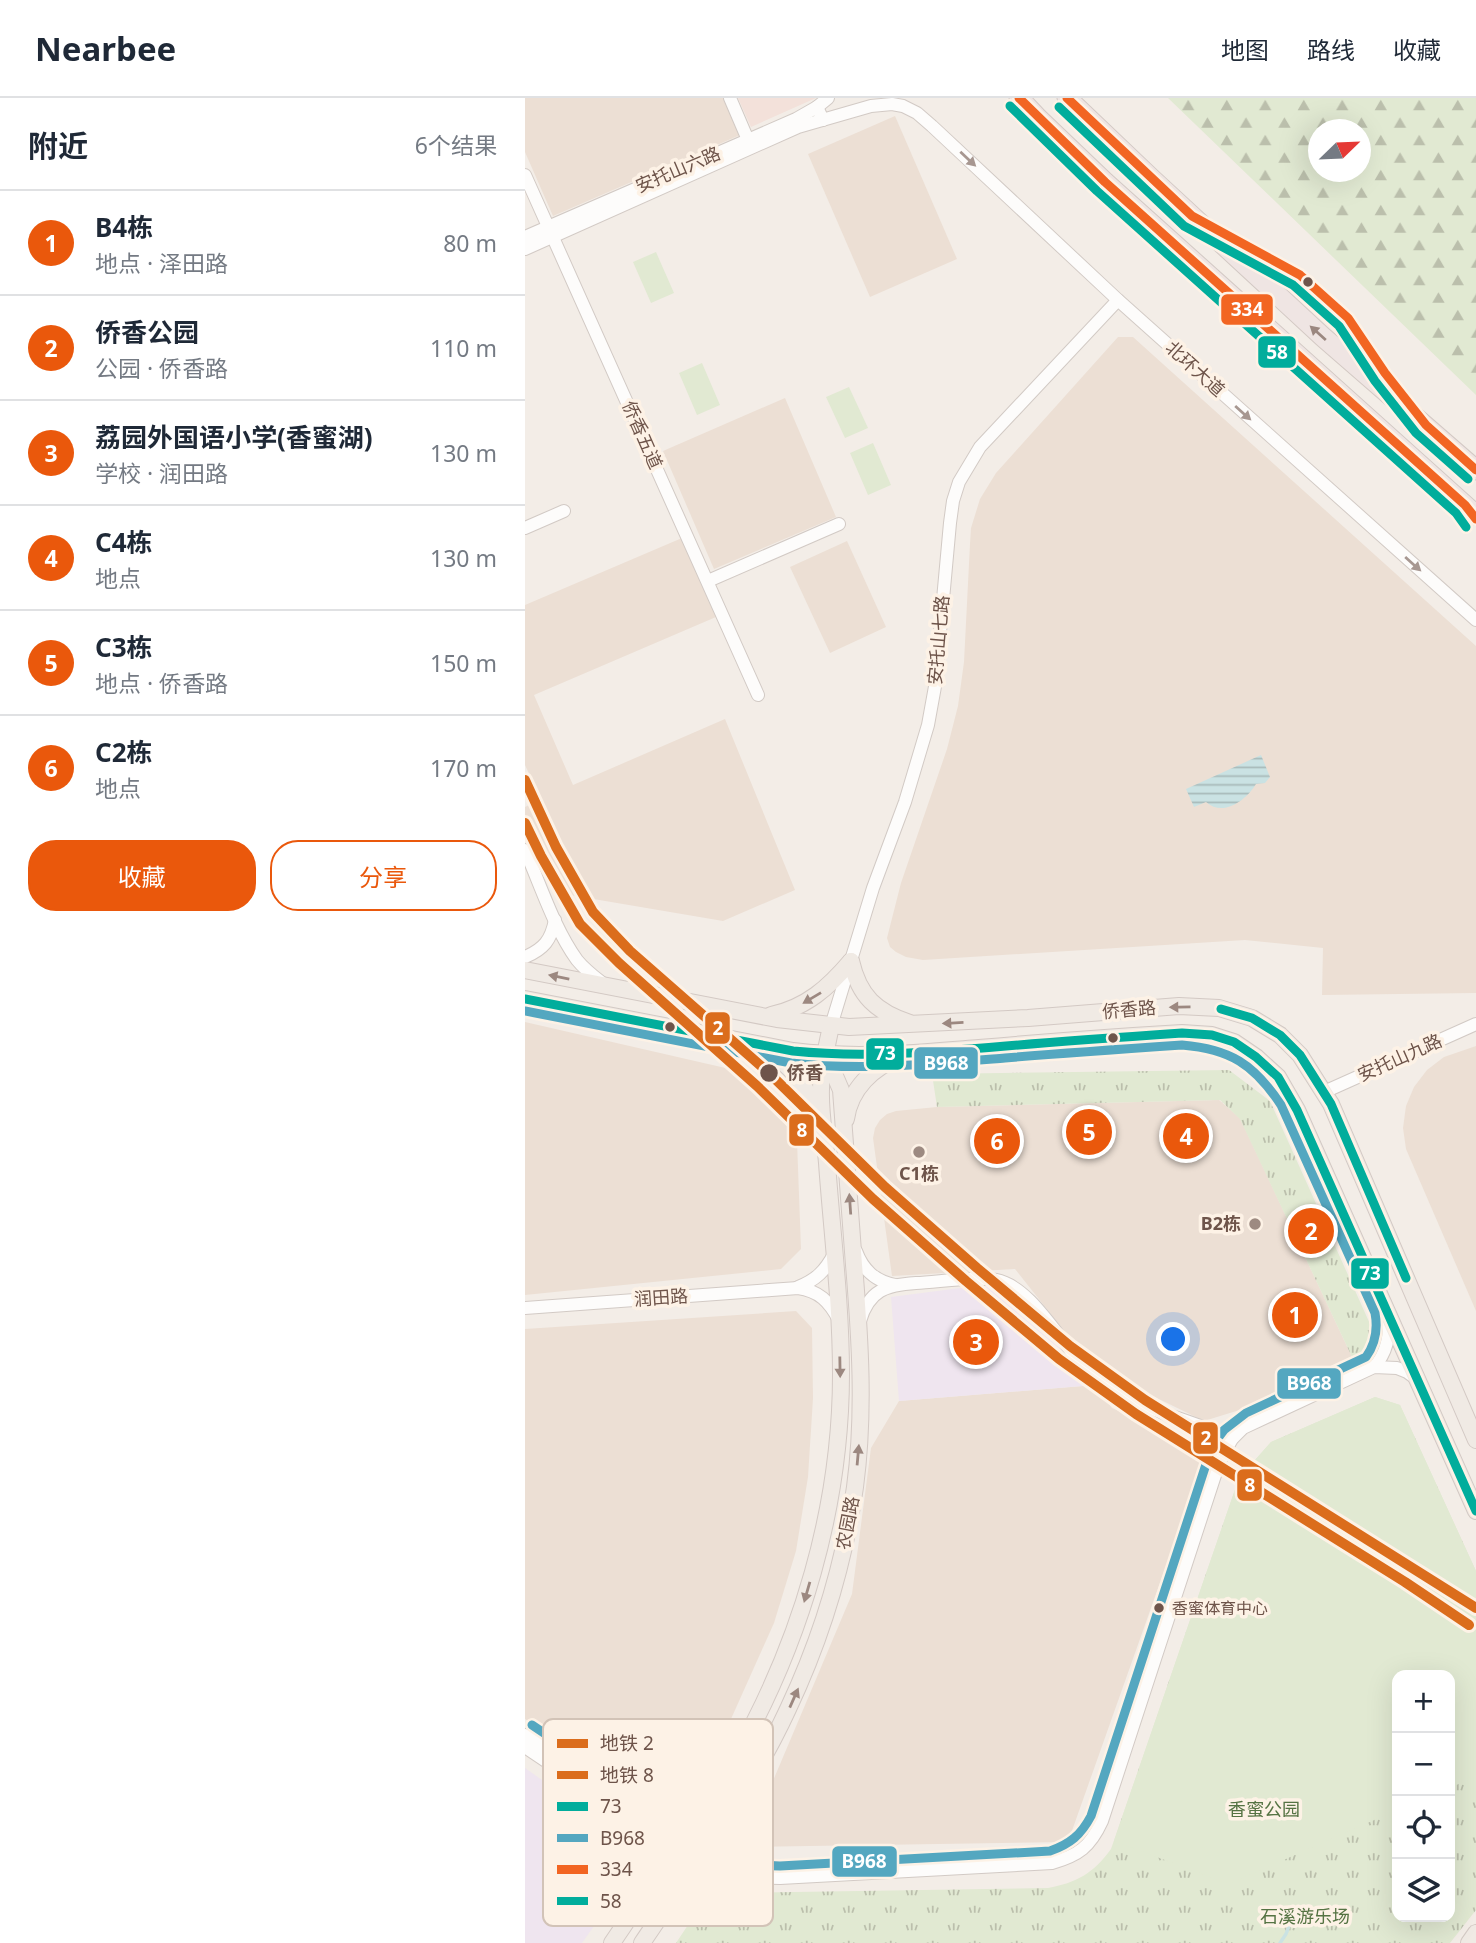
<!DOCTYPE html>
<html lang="zh">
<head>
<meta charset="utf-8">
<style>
  :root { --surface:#fff; --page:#f2f2f3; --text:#1f2937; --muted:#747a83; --line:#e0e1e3; --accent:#ea580c }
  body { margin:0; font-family:"Noto Sans","Noto Sans SC",sans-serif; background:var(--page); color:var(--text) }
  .controls { position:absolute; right:21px; bottom:21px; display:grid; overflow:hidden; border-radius:14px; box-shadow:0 7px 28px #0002 }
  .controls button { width:63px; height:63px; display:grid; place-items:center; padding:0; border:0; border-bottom:2px solid var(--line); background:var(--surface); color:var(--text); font:35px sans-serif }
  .compass { position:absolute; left:783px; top:21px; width:63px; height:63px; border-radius:50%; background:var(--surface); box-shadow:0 7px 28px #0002; rotate:67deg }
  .you { position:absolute; left:649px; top:1242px; width:24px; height:24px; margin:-18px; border:5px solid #fff; border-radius:50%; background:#1a73e8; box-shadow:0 0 0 10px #1a73e833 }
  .badge { display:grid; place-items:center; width:46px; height:46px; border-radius:50%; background:var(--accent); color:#fff; font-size:23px; font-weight:700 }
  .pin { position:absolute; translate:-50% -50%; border:4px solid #fff; box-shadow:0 2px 7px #0006 }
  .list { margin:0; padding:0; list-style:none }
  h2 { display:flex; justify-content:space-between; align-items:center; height:91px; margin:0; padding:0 28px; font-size:30px }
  h2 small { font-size:23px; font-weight:400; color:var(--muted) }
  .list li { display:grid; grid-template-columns:46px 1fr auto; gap:21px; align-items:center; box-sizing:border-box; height:105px; padding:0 28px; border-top:2px solid var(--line) }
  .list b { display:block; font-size:26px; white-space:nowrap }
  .list p { margin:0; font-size:23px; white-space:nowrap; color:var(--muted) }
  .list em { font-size:23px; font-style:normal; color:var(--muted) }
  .actions { display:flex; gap:14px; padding:21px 28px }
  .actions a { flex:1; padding:16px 0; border:2px solid var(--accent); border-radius:28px; text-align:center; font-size:24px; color:var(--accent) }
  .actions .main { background:var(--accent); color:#fff }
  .icon { flex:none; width:38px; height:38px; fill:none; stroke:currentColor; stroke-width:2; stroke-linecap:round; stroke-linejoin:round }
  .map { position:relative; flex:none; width:951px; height:1845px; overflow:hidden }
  header { display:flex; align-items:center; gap:42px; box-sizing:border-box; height:98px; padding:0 35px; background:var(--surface); border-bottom:2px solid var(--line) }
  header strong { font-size:33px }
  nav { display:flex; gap:38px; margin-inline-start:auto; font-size:24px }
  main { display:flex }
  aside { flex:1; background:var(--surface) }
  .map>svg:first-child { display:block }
</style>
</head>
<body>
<header>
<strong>Nearbee</strong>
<nav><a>地图</a><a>路线</a><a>收藏</a></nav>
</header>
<main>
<aside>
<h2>附近<small>6个结果</small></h2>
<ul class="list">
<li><span class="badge">1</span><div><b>B4栋</b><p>地点 · 泽田路</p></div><em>80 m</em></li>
<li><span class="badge">2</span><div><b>侨香公园</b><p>公园 · 侨香路</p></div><em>110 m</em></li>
<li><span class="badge">3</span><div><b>荔园外国语小学(香蜜湖)</b><p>学校 · 润田路</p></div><em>130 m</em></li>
<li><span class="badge">4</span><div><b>C4栋</b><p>地点</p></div><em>130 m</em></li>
<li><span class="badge">5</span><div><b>C3栋</b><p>地点 · 侨香路</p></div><em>150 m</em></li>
<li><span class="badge">6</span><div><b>C2栋</b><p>地点</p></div><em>170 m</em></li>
</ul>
<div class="actions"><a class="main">收藏</a><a>分享</a></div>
</aside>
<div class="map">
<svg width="951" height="1845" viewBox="0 0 951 1845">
  <defs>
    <pattern id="forest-firs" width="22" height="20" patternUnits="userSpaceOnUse" patternTransform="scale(1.75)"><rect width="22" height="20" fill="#e1e9d2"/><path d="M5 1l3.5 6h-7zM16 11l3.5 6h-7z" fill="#bbbfac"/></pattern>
    <pattern id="park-tufts" width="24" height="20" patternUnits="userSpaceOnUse" patternTransform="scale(1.75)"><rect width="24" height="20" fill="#e1e9d2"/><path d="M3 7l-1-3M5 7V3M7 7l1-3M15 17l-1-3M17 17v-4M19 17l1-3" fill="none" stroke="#bbbfac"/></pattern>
    <pattern id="water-rules" width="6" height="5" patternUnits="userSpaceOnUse" patternTransform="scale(1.75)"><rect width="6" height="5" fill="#cae2e3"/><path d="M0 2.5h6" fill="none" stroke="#a8baba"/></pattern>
  </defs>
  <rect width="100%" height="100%" fill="#f3ede7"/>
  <g fill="#ecdfd4">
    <polygon points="0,0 199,0 215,37 28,118 0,54"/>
    <polygon points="370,18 432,161 345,199 283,56"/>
    <polygon points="593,239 608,239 951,548 951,895 797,897 798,850 720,842 398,862 381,859 371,854 365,849 362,840 376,785 422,651 433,608 439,564 445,446 446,430 455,401 471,375"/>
    <polygon points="260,300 311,419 189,471 138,353"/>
    <polygon points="157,440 191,519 9,597 48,687 200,621 270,792 198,823 39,796 0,720 0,709 16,701 0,667 0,507"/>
    <polygon points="322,443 361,529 305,555 265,469"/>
    <polygon points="0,924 231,977 271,1016 276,1151 256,1171 0,1197"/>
    <polygon points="951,948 951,1213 881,1051 878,1030 881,1008 889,989 902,972 919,959"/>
    <polygon points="694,1002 715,1020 827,1259 734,1306 679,1323 603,1286 548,1244 490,1171 367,1178 348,1040 350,1030 355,1022 362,1016 371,1013 412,1009"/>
    <polygon points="271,1213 287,1230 288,1300 283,1379 271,1453 249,1525 206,1621 157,1689 120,1701 0,1621 0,1231"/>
    <polygon points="570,1287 587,1310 682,1352 543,1744 220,1749 327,1496 346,1350 374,1303"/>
  </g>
  <polygon fill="#f3e1da" points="213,0 291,0 226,29"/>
  <g fill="#efe5ef">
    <polygon points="458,1187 494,1202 570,1287 374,1303 366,1199"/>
    <polygon points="0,1670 120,1755 57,1845 0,1845"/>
  </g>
  <path fill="url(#forest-firs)" fill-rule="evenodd" d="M643,0H951V297ZM794,32H836V74H794Z"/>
  <g fill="url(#park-tufts)" fill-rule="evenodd">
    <polygon points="704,972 745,1003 854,1246 827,1259 715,1021 695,1002 412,1009 407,976"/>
    <path d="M850,1299L875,1307L951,1473V1812L925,1845H151L175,1809L186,1801L204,1795L523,1790C551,1785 569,1775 586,1751L714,1380L746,1344ZM872,1577H925V1819H872Z"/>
  </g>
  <g fill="#e1e9d2">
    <polygon points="131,154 149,195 126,205 108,164"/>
    <polygon points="177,265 195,307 172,317 154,275"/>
    <polygon points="324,289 343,330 320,340 301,299"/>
    <polygon points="348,345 366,387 343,397 325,355"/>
    <polygon points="850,1299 875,1307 951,1473 951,1678 925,1690 925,1577 872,1577 872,1712 704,1786 589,1743 714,1380 746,1344"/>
  </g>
  <path fill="url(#water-rules)" d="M736,657L745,679L740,685L731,686C722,701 699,720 681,704L669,709L661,691Z"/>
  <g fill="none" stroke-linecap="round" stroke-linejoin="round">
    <polyline stroke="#cae2e3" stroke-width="3.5" points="755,1845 761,1836 770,1812"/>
    <g stroke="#d2cac5" stroke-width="14">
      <g id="minor">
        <polyline points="205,0 223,42"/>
        <polyline points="292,9 303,0"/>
        <polyline points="0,77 233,597"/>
        <polyline points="0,139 271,21 292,9 298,22"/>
        <polyline points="0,151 273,29 346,8 367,6 378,8 392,15 407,28 593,202 951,522"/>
        <polyline points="0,430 39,413"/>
        <polyline points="183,483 314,426"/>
        <path d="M0,752C16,788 29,830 52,862C60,872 71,880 81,888"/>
        <path d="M0,859C19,851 26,842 30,822"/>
        <polyline points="306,928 348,790 380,704 403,627 413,572 413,556 425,425 428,403 434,384 455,349 593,202"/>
        <polyline points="799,994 951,926"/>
        <path d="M331,1153C338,1172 350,1183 370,1187"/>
        <path d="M273,1189C291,1182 300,1173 309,1156"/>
        <path d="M0,1210L273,1190C294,1193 304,1203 314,1222"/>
        <path d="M335,1223C344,1192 361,1187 391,1185C414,1184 449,1178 471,1182C514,1190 546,1270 588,1295C598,1301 611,1305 622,1309C650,1320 680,1328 707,1341"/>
        <path d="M849,1269C861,1256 866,1237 863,1220"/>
        <path d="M0,1637L156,1742C190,1771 209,1780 255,1780L527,1765C554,1757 565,1749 577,1723L694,1365L707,1341L718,1330L849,1269L872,1270L882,1274L893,1282"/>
        <polyline points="0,1649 150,1750 159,1753"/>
      </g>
    </g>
    <g stroke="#d3c9c4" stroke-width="18">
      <g id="major">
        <path d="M326,863C334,898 351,914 385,925"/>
        <polyline points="0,872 252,921 324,929 503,920 654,908 694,910 727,920 755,937 775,957 806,1006 951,1342"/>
        <path d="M0,901L268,953C331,961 391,955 454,950C522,944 589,939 657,935L687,937L709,944L731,959L753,979L772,1012L951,1413"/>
        <path d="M246,917C281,910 304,889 326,863"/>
        <path d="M237,951C265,963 285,993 294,1021"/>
        <path d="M321,1021C325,991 348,969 375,959"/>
        <path d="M87,1845C128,1784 173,1723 210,1660C276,1544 316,1410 316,1276C316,1205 307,1135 302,1065C300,1040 295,1015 296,991C296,970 302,948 306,928"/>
        <path d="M117,1845C168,1769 225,1694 263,1611C296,1541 319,1466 330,1389C340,1315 335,1240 329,1167C325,1108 320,1050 316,992L301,957"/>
        <polyline points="944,1845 951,1835"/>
      </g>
    </g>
    <g stroke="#d3c9c4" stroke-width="21">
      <g id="highway">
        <polyline points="494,0 512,19 580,84 951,417"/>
        <polyline points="542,0 626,80 798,239 951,372"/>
      </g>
    </g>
    <use href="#minor" stroke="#fdfcfb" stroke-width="12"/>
    <use href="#major" stroke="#f0eae4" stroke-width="16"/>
    <use href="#highway" stroke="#efe5e3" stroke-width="19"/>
    <g stroke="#fdf2e6" stroke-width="14">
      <g id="bus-1">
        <path d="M0,901L268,953C339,960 410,954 481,948C540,943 598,939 657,935L687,937L709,944L731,959L753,979L772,1012L951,1413"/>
        <polyline points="696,911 727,920 755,937 775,957 806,1006 881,1180"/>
      </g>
    </g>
    <g stroke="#fdf2e6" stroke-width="14">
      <path id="bus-2" d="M0,913L266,965C337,973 409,966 480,960C539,955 598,951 657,947C705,951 729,966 756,1007L850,1215C853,1231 851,1245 841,1259L721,1315L699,1332L687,1348L566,1718C556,1737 545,1746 525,1753L255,1768C212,1767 196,1758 163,1732L7,1627"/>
    </g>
    <g stroke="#fdf2e6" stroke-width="14">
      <g id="bus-3">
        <polyline points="494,0 580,84 940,407 951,421"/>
        <polyline points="542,0 667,118 775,177 823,220 860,275 901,327 951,372"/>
      </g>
    </g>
    <g stroke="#fdf2e6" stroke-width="14">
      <g id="bus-4">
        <polyline points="485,8 572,93 931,415 941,429"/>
        <polyline points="534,9 659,128 768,187 814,228 850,283 891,335 943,381"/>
      </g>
    </g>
    <use href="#bus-1" stroke="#01ad9c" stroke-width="9"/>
    <use href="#bus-2" stroke="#54a7c0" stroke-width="9"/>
    <use href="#bus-3" stroke="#f26522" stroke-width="9"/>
    <use href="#bus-4" stroke="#01ad9c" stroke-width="9"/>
    <g stroke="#fdf2e6" stroke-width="16">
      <polyline id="metro-1" points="0,682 31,749 68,814 105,853 244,975 360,1089 452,1170 545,1248 620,1302 951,1510"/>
    </g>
    <g stroke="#fdf2e6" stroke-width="16">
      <polyline id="metro-2" points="0,725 16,758 55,826 94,865 232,988 348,1101 441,1183 534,1261 611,1316 880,1484 944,1527"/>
    </g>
    <use href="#metro-1" stroke="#db6d1c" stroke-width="10"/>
    <use href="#metro-2" stroke="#db6d1c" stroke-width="10"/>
  </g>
  <defs><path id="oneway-solid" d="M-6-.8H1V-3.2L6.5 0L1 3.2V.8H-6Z" transform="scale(1.75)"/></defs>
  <g fill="#a79791">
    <use href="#oneway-solid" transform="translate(443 61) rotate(43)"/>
    <use href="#oneway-solid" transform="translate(718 315) rotate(42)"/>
    <use href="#oneway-solid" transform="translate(888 466) rotate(42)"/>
  </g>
  <use fill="#9b8780" href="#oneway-solid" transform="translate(793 235) rotate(-138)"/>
  <g fill="#9c8880">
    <use href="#oneway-solid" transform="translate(34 879) rotate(-169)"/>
    <use href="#oneway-solid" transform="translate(287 900) rotate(149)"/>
    <use href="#oneway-solid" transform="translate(655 909) rotate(179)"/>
    <use href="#oneway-solid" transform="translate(428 925) rotate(177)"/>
    <use href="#oneway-solid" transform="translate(325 1106) rotate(-94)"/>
    <use href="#oneway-solid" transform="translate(315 1269) rotate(89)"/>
    <use href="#oneway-solid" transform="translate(333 1357) rotate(-85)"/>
    <use href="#oneway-solid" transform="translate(282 1494) rotate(106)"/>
    <use href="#oneway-solid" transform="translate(269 1600) rotate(-66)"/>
  </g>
  <g fill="#6e544a" stroke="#fdf2e6" stroke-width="2.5">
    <circle cx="783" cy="184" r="6"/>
    <circle cx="145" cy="929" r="6"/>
    <circle cx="588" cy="940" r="6"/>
    <circle cx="244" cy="975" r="10"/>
    <circle cx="634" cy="1510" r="6"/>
  </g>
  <g fill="#9d8a81" stroke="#fdf2e6" stroke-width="2.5">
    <circle cx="394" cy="1054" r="7"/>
    <circle cx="730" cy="1126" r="7"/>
  </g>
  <g text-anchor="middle" stroke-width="7" stroke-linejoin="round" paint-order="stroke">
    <g font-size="16" fill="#6e544a" stroke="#fdf2e6" text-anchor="start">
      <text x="647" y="1516">香蜜体育中心</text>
    </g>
    <g font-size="18" fill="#6e544a" stroke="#fdf2e6">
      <text transform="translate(153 72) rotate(-23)" y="6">安托山六路</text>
      <text transform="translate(670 271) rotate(42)" y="6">北环大道</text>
      <text transform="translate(117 337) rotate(66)" y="6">侨香五道</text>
      <text transform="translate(414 542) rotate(-85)" y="6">安托山七路</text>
      <text transform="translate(604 912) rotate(-5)" y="6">侨香路</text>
      <text transform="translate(875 960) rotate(-24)" y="6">安托山九路</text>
      <text transform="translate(136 1200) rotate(-4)" y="6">润田路</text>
      <text transform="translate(323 1425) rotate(-79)" y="6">农园路</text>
    </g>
    <g font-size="18" font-weight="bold" fill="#6e544a" stroke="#fdf2e6" text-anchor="start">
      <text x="262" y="981">侨香</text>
    </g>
    <g font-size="18" font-weight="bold" fill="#6e544a" stroke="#fdf2e6">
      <text x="394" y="1082">C1栋</text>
      <text x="716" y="1132" text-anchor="end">B2栋</text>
    </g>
    <g font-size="18" fill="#557343" stroke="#fdf2e6">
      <text x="739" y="1718">香蜜公园</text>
      <text x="780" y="1825">石溪游乐场</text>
    </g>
  </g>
  <rect x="18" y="1621" width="230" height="207" rx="10" fill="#fdf2e6" stroke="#d2c3b7" stroke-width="2"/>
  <rect x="32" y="1641" width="31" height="9" fill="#db6d1c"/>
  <rect x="32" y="1673" width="31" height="8" fill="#db6d1c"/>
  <rect x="32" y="1704" width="31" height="9" fill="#01ad9c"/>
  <rect x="32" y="1736" width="31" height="8" fill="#54a7c0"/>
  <rect x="32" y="1767" width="31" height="9" fill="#f26522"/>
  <rect x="32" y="1799" width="31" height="8" fill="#01ad9c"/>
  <g font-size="19" fill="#6e544a">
    <text x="75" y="1652">地铁 2</text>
    <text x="75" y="1684">地铁 8</text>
    <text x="75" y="1715">73</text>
    <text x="75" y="1747">B968</text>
    <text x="75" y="1778">334</text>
    <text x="75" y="1810">58</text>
  </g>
  <g stroke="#fdf2e6" stroke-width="2.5">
    <rect x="695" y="195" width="54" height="33" rx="7" fill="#f26522"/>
    <rect x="732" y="237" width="40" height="34" rx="7" fill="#01ad9c"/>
    <rect x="179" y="913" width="27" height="34" rx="7" fill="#db6d1c"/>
    <rect x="340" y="939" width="40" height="34" rx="7" fill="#01ad9c"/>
    <rect x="388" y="948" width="66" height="34" rx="7" fill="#54a7c0"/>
    <rect x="263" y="1015" width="27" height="34" rx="7" fill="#db6d1c"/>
    <rect x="825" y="1159" width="40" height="33" rx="7" fill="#01ad9c"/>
    <rect x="751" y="1269" width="66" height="33" rx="7" fill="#54a7c0"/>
    <rect x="667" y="1323" width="27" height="34" rx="7" fill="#db6d1c"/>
    <rect x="711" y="1370" width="27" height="34" rx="7" fill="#db6d1c"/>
    <rect x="306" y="1747" width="67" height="33" rx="7" fill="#54a7c0"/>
  </g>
  <g font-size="19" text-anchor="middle" font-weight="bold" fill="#fff">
    <text x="722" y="218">334</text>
    <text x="752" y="261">58</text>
    <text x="193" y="937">2</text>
    <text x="360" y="962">73</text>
    <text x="421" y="972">B968</text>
    <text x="277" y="1039">8</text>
    <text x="845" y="1182">73</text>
    <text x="784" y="1292">B968</text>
    <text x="681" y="1347">2</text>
    <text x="725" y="1394">8</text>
    <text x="339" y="1770">B968</text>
  </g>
</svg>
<div class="controls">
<button>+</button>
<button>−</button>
<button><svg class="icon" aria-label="locate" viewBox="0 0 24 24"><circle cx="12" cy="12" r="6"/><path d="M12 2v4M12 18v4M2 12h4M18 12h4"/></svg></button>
<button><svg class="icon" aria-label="layers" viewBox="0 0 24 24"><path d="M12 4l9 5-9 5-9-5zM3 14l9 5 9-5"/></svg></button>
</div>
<svg class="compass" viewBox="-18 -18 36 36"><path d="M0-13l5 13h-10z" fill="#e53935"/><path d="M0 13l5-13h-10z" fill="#747a83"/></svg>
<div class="you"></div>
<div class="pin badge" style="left:770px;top:1217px">1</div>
<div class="pin badge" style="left:786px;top:1133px">2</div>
<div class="pin badge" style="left:451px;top:1244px">3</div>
<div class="pin badge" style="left:661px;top:1038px">4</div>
<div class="pin badge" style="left:564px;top:1034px">5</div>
<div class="pin badge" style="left:472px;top:1043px">6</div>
</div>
</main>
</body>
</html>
